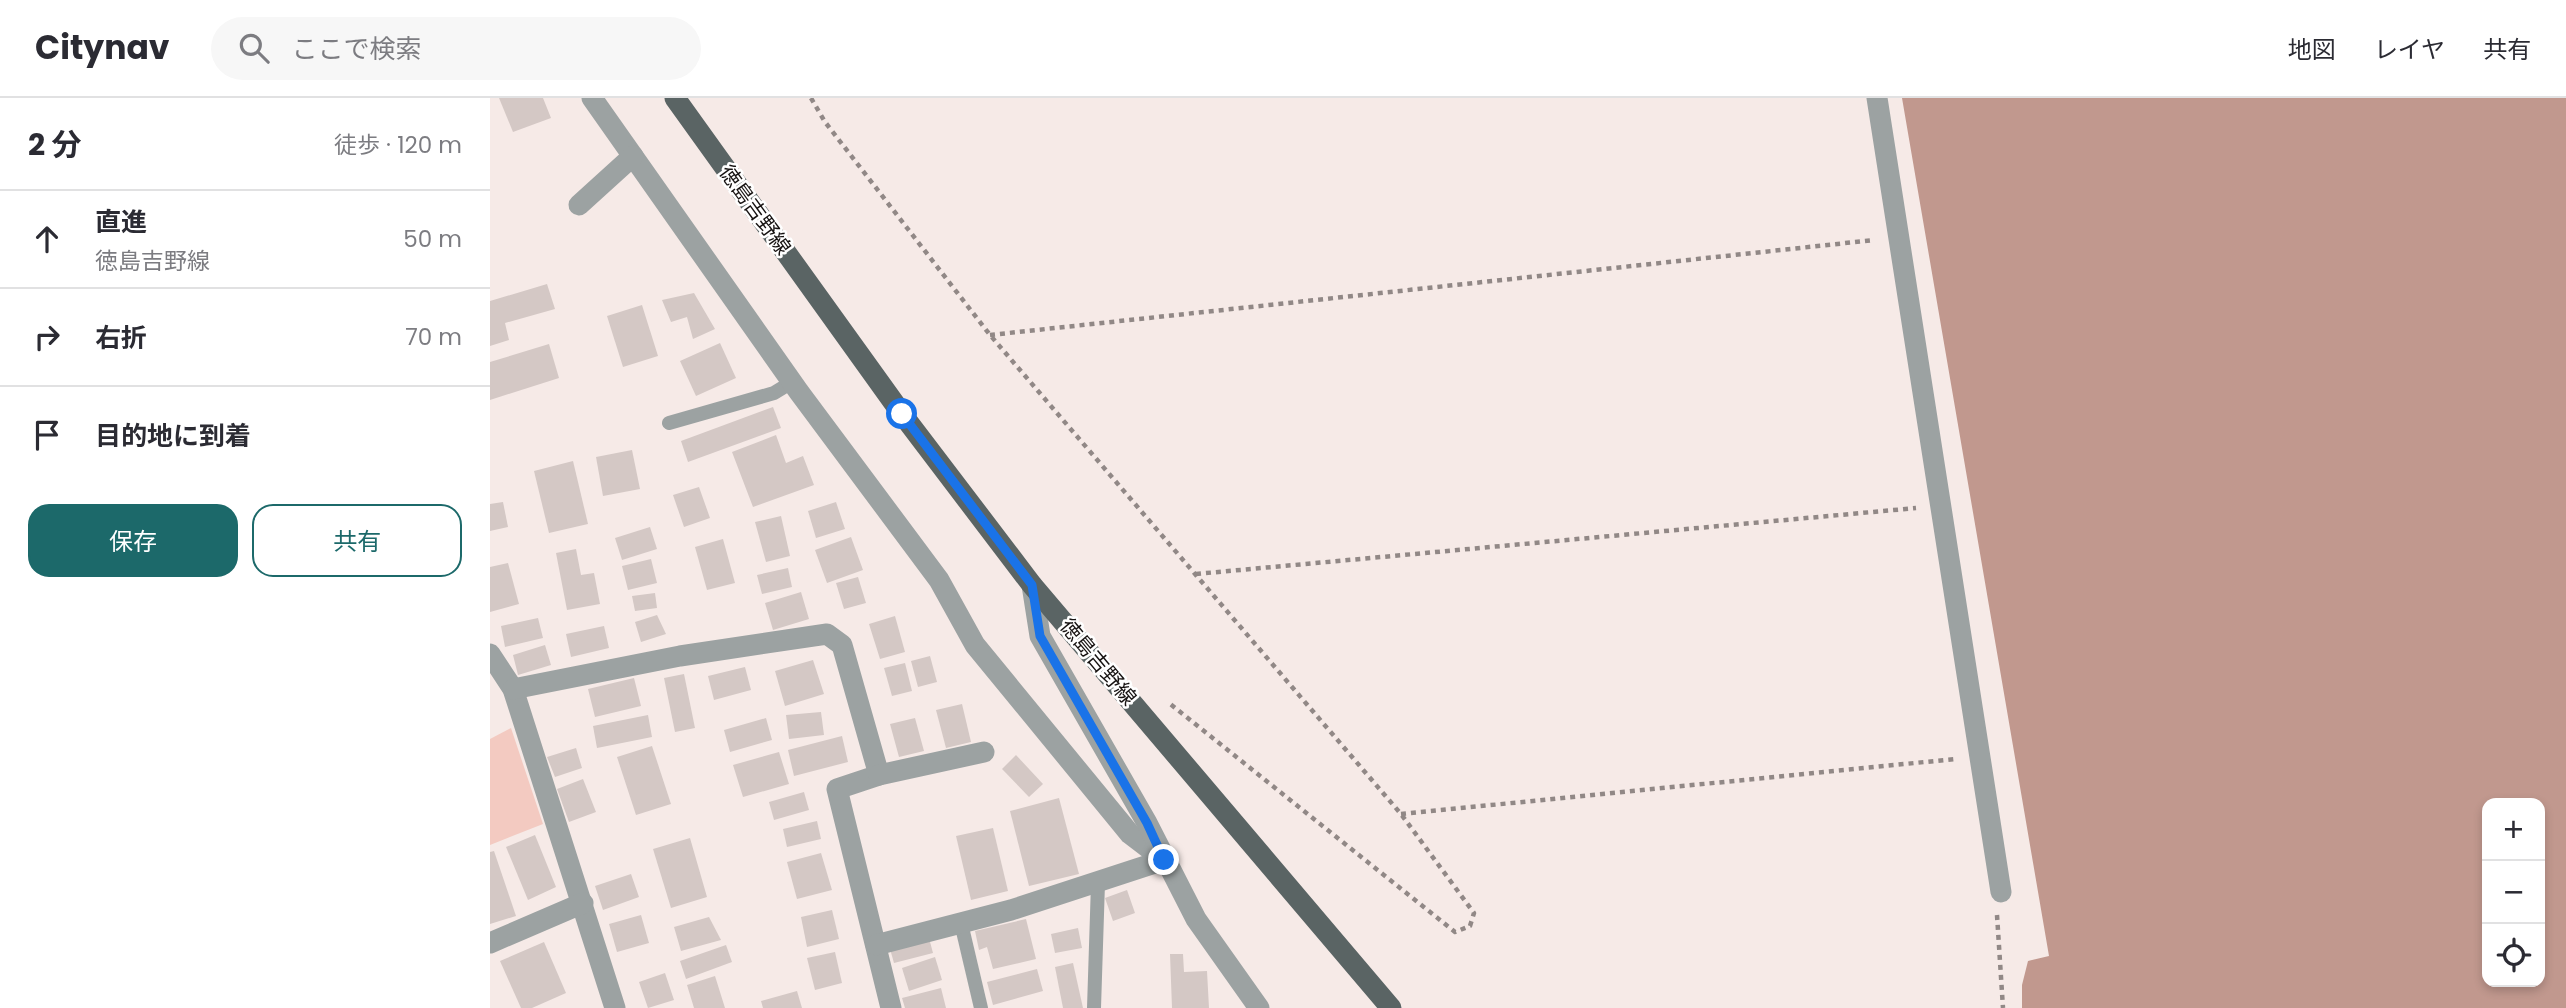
<!DOCTYPE html>
<html lang="ja">
<head>
<meta charset="utf-8">
<style>
  :root { --surface:#fff; --page:#f7f7f7; --text:#2b2b33; --muted:#7c7c81; --line:#e1e1e2; --accent:#1c696a }
  body { margin:0; font-family:Poppins,"Noto Sans JP",sans-serif; background:var(--page); color:var(--text) }
  .controls { position:absolute; right:21px; bottom:21px; display:grid; overflow:hidden; border-radius:14px; box-shadow:0 4px 10px #0003 }
  .controls button { width:63px; height:63px; display:grid; place-items:center; padding:0; border:0; border-bottom:2px solid var(--line); background:var(--surface); color:var(--text); font:35px sans-serif }
  .stop { position:absolute; width:21px; height:21px; margin:-16px; border:5px solid #1a73e8; border-radius:50%; background:#fff }
  .stop.end { background:#1a73e8; border-color:#fff; box-shadow:0 2px 7px #0008 }
  .list { margin:0; padding:0; list-style:none }
  h2 { display:flex; justify-content:space-between; align-items:center; height:91px; margin:0; padding:0 28px; font-size:30px }
  h2 small { font-size:23px; font-weight:400; color:var(--muted) }
  .list li { display:grid; grid-template-columns:46px 1fr auto; gap:21px; align-items:center; box-sizing:border-box; height:98px; padding:0 28px; border-top:2px solid var(--line) }
  .list b { display:block; font-size:26px; white-space:nowrap }
  .list p { margin:0; font-size:23px; white-space:nowrap; color:var(--muted) }
  .list em { font-size:23px; font-style:normal; color:var(--muted) }
  .actions { display:flex; gap:14px; padding:21px 28px }
  .actions a { flex:1; padding:16px 0; border:2px solid var(--accent); border-radius:21px; text-align:center; font-size:24px; color:var(--accent) }
  .actions .main { background:var(--accent); color:#fff }
  .icon { flex:none; width:38px; height:38px; fill:none; stroke:currentColor; stroke-width:2; stroke-linecap:round; stroke-linejoin:round }
  .map { position:relative; flex:none; width:2076px; height:910px; overflow:hidden }
  header { display:flex; align-items:center; gap:42px; box-sizing:border-box; height:98px; padding:0 35px; background:var(--surface); border-bottom:2px solid var(--line) }
  header strong { font-size:33px }
  nav { display:flex; gap:38px; margin-inline-start:auto; font-size:24px }
  .search { width:490px; height:63px; background:var(--page); display:flex; align-items:center; gap:18px; box-sizing:border-box; padding:0 24px; border-radius:38px; color:var(--muted); font-size:26px }
  main { display:flex }
  aside { flex:1; background:var(--surface) }
  .map>svg:first-child { display:block }
</style>
</head>
<body>
<header>
<strong>Citynav</strong>
<div class="search"><svg class="icon" aria-label="search" viewBox="0 0 24 24"><circle cx="10" cy="10" r="6"/><path d="M15 15l6 6"/></svg>ここで検索</div>
<nav><a>地図</a><a>レイヤ</a><a>共有</a></nav>
</header>
<main>
<aside>
<h2>2 分<small>徒歩 · 120 m</small></h2>
<ul class="list">
<li><svg class="icon" aria-label="ahead" viewBox="0 0 24 24"><path d="M12 20V5M6 11l6-6 6 6"/></svg><div><b>直進</b><p>徳島吉野線</p></div><em>50 m</em></li>
<li><svg class="icon" aria-label="right" viewBox="0 0 24 24"><path d="M7 20v-9h11M14 6l5 5-5 5"/></svg><div><b>右折</b></div><em>70 m</em></li>
<li><svg class="icon" aria-label="arrive" viewBox="0 0 24 24"><path d="M6 21V4h12l-3 4 3 4H6"/></svg><div><b>目的地に到着</b></div></li>
</ul>
<div class="actions"><a class="main">保存</a><a>共有</a></div>
</aside>
<div class="map">
<svg width="2076" height="910" viewBox="0 0 2076 910">
  <rect width="100%" height="100%" fill="#f6eae7"/>
  <polygon fill="#f3cac1" points="21,630 53,726 0,747 0,641"/>
  <path fill="#c1988e" fill-rule="evenodd" d="M1412,0H2076V910H1532V887L1538,863L1559,858ZM1997,705H2050V884H1997Z"/>
  <g fill="#d4c8c5">
    <polygon points="9,0 53,0 61,20 23,34"/>
    <polygon points="57,186 65,211 15,225 19,242 0,248 0,203"/>
    <polygon points="204,195 225,231 203,241 197,219 181,224 172,202"/>
    <polygon points="152,207 168,258 133,269 117,218"/>
    <polygon points="230,245 246,280 206,298 190,263"/>
    <polygon points="59,246 69,280 0,302 0,264"/>
    <polygon points="283,309 291,330 198,364 191,343"/>
    <polygon points="286,337 296,365 313,358 324,387 263,409 242,354"/>
    <polygon points="142,352 150,391 113,398 106,359"/>
    <polygon points="83,363 98,426 59,435 44,373"/>
    <polygon points="209,389 220,420 194,429 183,397"/>
    <polygon points="13,404 18,429 0,433 0,406"/>
    <polygon points="346,404 355,431 326,440 318,413"/>
    <polygon points="291,418 300,458 276,464 265,424"/>
    <polygon points="160,429 167,451 132,462 125,440"/>
    <polygon points="361,439 373,472 337,485 325,452"/>
    <polygon points="233,441 245,485 217,492 205,449"/>
    <polygon points="86,451 91,477 104,475 110,506 77,512 66,455"/>
    <polygon points="161,461 167,485 138,492 132,468"/>
    <polygon points="18,465 29,506 0,514 0,469"/>
    <polygon points="298,470 302,489 272,496 267,477"/>
    <polygon points="368,479 376,505 354,511 346,485"/>
    <polygon points="311,494 319,521 283,532 275,505"/>
    <polygon points="165,495 167,510 145,513 142,498"/>
    <polygon points="167,517 176,536 151,544 145,524"/>
    <polygon points="405,518 415,554 390,561 379,526"/>
    <polygon points="48,520 53,540 15,549 11,528"/>
    <polygon points="114,528 119,550 81,559 76,536"/>
    <polygon points="55,547 61,567 28,577 23,557"/>
    <polygon points="440,558 447,584 428,589 421,563"/>
    <polygon points="323,562 334,596 295,608 285,573"/>
    <polygon points="415,565 422,593 402,598 394,570"/>
    <polygon points="255,569 261,592 224,602 218,578"/>
    <polygon points="194,576 205,630 185,634 174,580"/>
    <polygon points="144,580 151,608 105,619 98,591"/>
    <polygon points="472,606 481,644 456,650 446,612"/>
    <polygon points="331,614 334,637 299,641 296,617"/>
    <polygon points="158,617 162,639 107,650 103,628"/>
    <polygon points="276,620 282,642 240,654 234,632"/>
    <polygon points="425,620 434,653 409,659 400,626"/>
    <polygon points="352,638 358,664 304,678 298,652"/>
    <polygon points="162,648 181,706 146,717 127,659"/>
    <polygon points="86,650 92,670 65,679 57,659"/>
    <polygon points="289,654 299,686 253,699 243,667"/>
    <polygon points="526,657 553,686 539,699 512,671"/>
    <polygon points="93,681 106,714 79,724 67,691"/>
    <polygon points="314,694 319,712 284,722 279,704"/>
    <polygon points="569,700 589,776 539,788 520,713"/>
    <polygon points="327,723 331,741 297,749 293,731"/>
    <polygon points="503,730 518,793 481,802 466,738"/>
    <polygon points="45,737 66,789 38,802 16,749"/>
    <polygon points="200,740 217,799 181,810 163,751"/>
    <polygon points="4,753 26,818 0,826 0,754"/>
    <polygon points="331,755 342,792 307,801 297,764"/>
    <polygon points="141,776 149,799 113,812 105,788"/>
    <polygon points="637,792 645,815 623,823 615,800"/>
    <polygon points="342,812 349,841 317,849 311,819"/>
    <polygon points="151,817 159,845 127,854 119,826"/>
    <polygon points="219,819 231,842 191,853 184,829"/>
    <polygon points="536,821 546,861 503,871 497,849 489,852 485,833"/>
    <polygon points="588,830 592,850 565,855 561,836"/>
    <polygon points="439,840 443,855 404,865 400,851"/>
    <polygon points="54,844 76,895 42,910 31,910 10,863"/>
    <polygon points="236,847 242,864 196,881 190,863"/>
    <polygon points="345,854 352,885 325,892 317,860"/>
    <polygon points="680,856 693,856 694,874 717,873 719,910 682,910"/>
    <polygon points="445,859 452,882 419,893 412,870"/>
    <polygon points="583,865 593,910 573,910 565,869"/>
    <polygon points="547,871 553,893 503,907 497,884"/>
    <polygon points="175,875 184,902 158,910 149,884"/>
    <polygon points="225,878 235,910 204,910 197,887"/>
    <polygon points="451,890 456,910 415,910 412,900"/>
    <polygon points="307,893 312,910 273,910 271,903"/>
  </g>
  <g fill="none" stroke-linecap="round" stroke-linejoin="round">
    <g stroke="#918886" stroke-width="4.5" stroke-dasharray="5 5" stroke-linecap="butt">
      <polyline points="321,0 335,24 500,237 911,716 984,815 980,828 965,834 679,605"/>
      <polyline points="500,237 1384,142"/>
      <polyline points="706,476 1426,410"/>
      <polyline points="911,716 1465,661"/>
      <polyline points="1507,817 1513,910"/>
    </g>
    <g stroke="#9ca2a2" stroke-width="14">
      <polyline points="179,325 284,295 302,284"/>
      <polyline points="471,825 491,910"/>
      <polyline points="604,910 608,785"/>
    </g>
    <g stroke="#9ca2a2" stroke-width="21">
      <polyline points="102,0 309,294 449,482 485,547 640,736 674,762"/>
      <polyline points="1387,0 1511,794"/>
      <polyline points="89,107 143,58"/>
      <polyline points="542,487 550,538 657,725 706,821 769,910"/>
      <polyline points="0,556 23,591 125,910"/>
      <polyline points="23,591 190,558 337,536 352,547 389,677 347,691 401,910"/>
      <polyline points="389,677 494,654"/>
      <polyline points="0,845 93,805"/>
      <polyline points="386,847 521,812 674,762"/>
    </g>
    <polyline stroke="#5a6464" stroke-width="21" points="185,0 412,316 542,487 901,910"/>
  </g>
  <g fill="none" stroke-linecap="round" stroke-linejoin="round">
    <polyline stroke="#1a73e8" stroke-width="9" points="412,316 542,487 550,538 657,725 674,762"/>
  </g>
  <g text-anchor="middle" stroke-width="5" stroke-linejoin="round" paint-order="stroke">
    <g font-size="21" fill="#161211" stroke="#fff">
      <text transform="translate(265 112) rotate(54)" y="7">徳島吉野線</text>
      <text transform="translate(608 564) rotate(50)" y="7">徳島吉野線</text>
    </g>
  </g>
</svg>
<div class="controls">
<button>+</button>
<button>−</button>
<button><svg class="icon" aria-label="locate" viewBox="0 0 24 24"><circle cx="12" cy="12" r="6"/><path d="M12 2v4M12 18v4M2 12h4M18 12h4"/></svg></button>
</div>
<div class="stop" style="left:412px;top:316px"></div>
<div class="stop end" style="left:674px;top:762px"></div>
</div>
</main>
</body>
</html>
